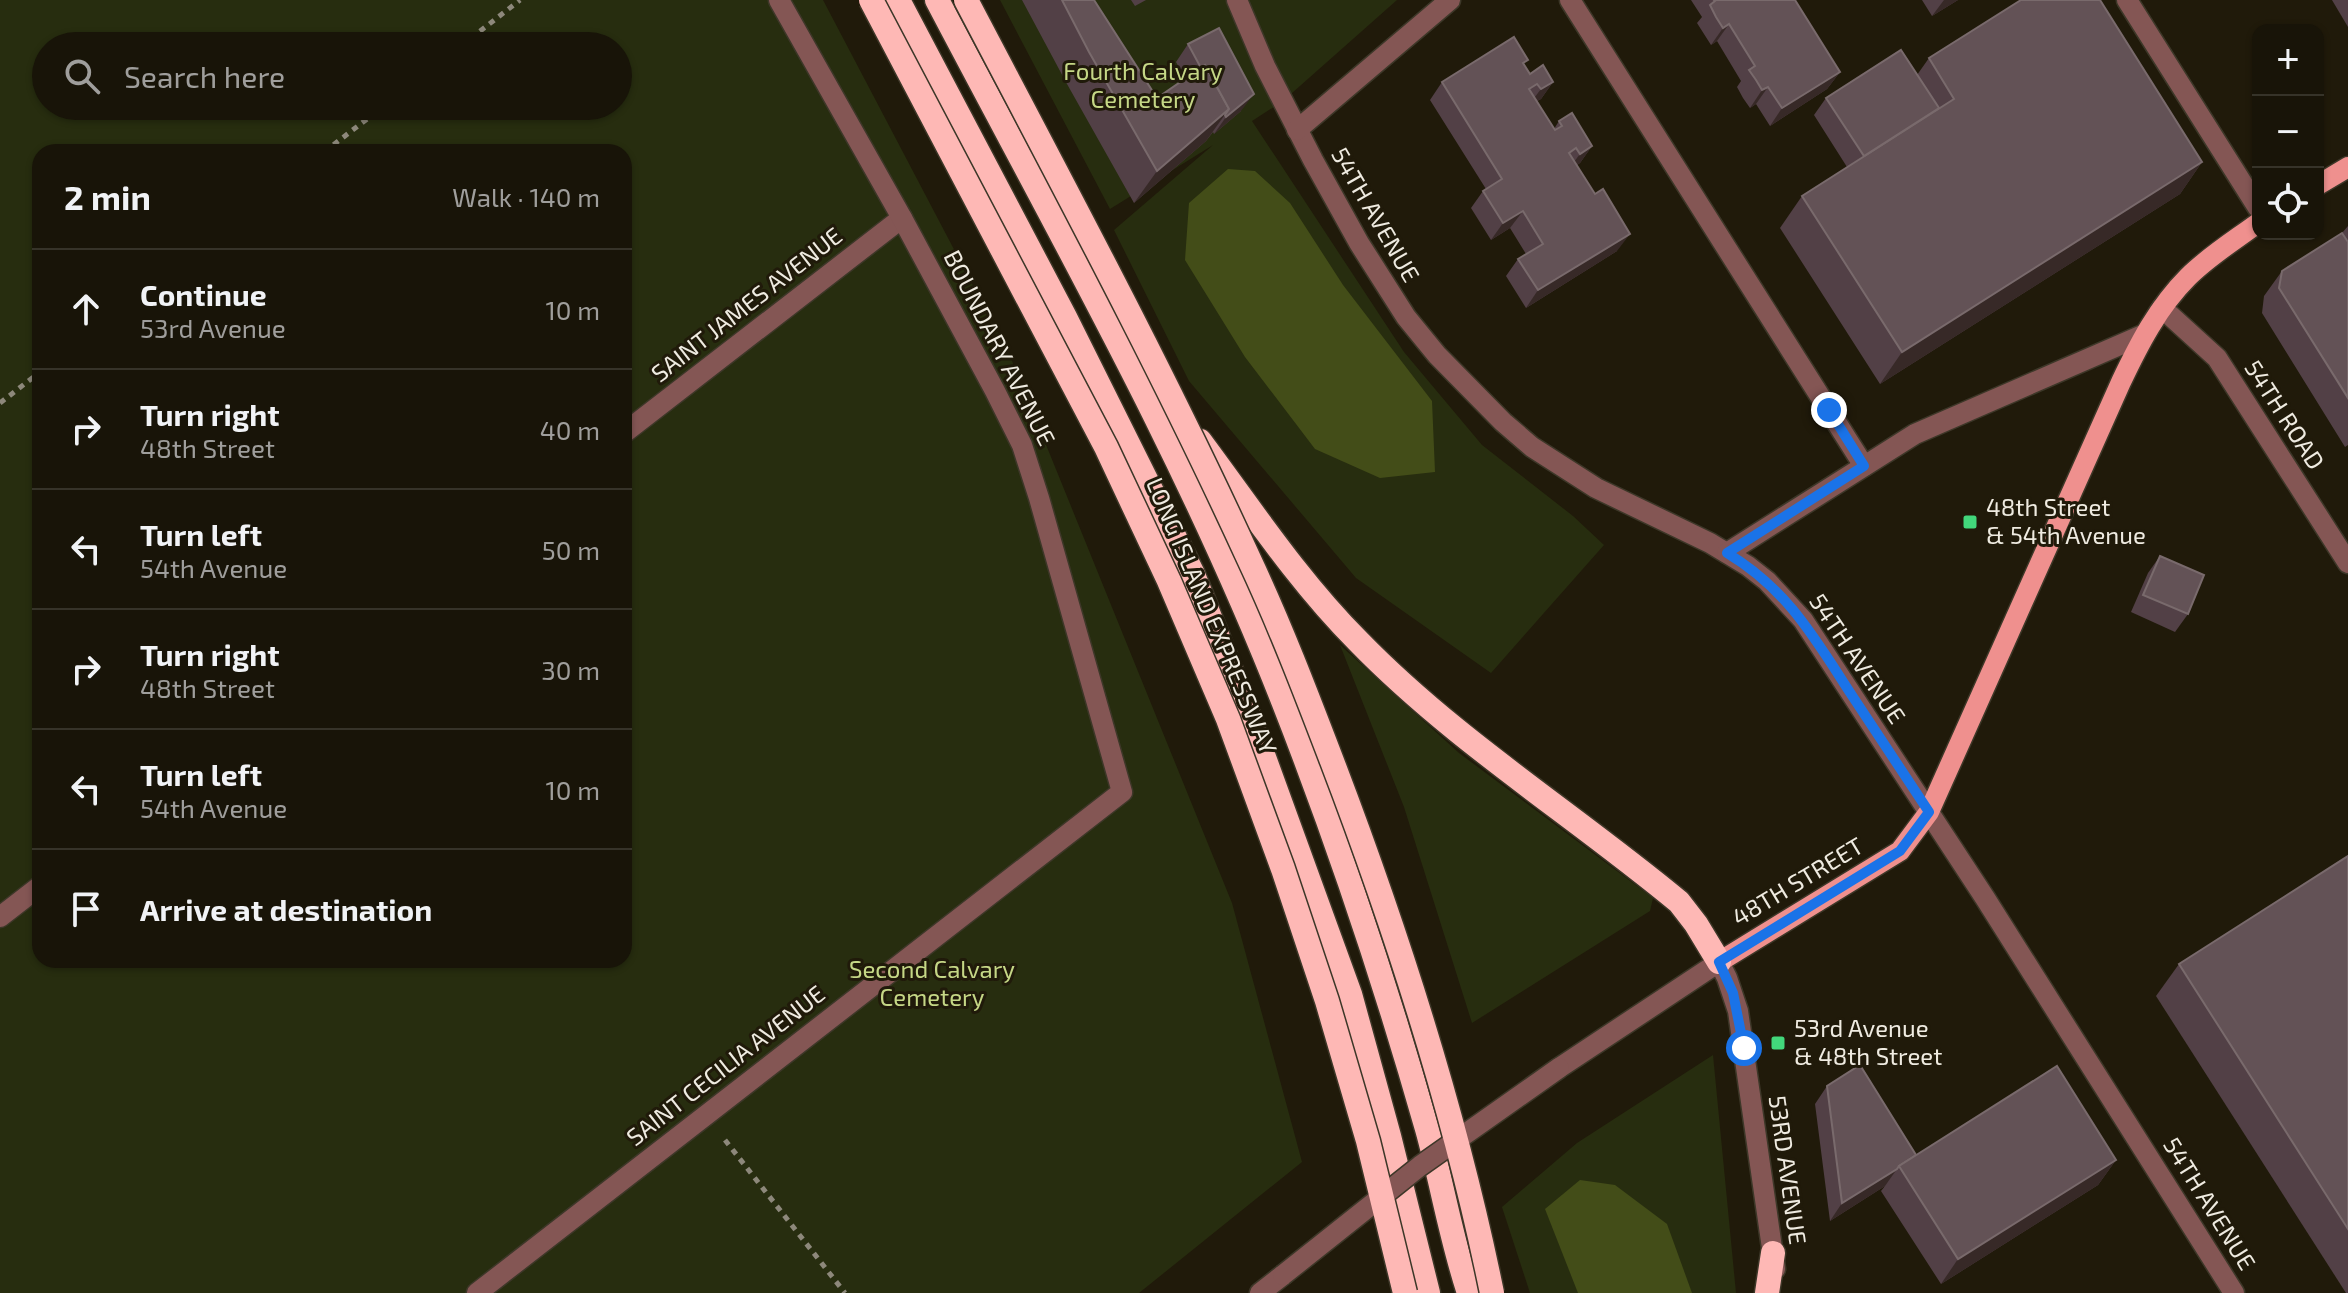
<!DOCTYPE html>
<html lang="en">
<head>
<meta charset="utf-8">
<style>
  :root { --surface:#181408; --page:#211d12; --text:#f1f3f6; --muted:#9f9e9c; --line:#363329 }
  body { margin:0; font-family:"Exo 2",sans-serif; background:var(--page); color:var(--text) }
  .controls { position:absolute; right:24px; top:24px; display:grid; overflow:hidden; border-radius:16px; box-shadow:0 2px 6px #0004 }
  .controls button { width:72px; height:72px; display:grid; place-items:center; padding:0; border:0; border-bottom:2px solid var(--line); background:var(--surface); color:var(--text); font:40px sans-serif }
  .stop { position:absolute; width:24px; height:24px; margin:-18px; border:6px solid #1a73e8; border-radius:50%; background:#fff }
  .stop.end { background:#1a73e8; border-color:#fff; box-shadow:0 2px 8px #0008 }
  .list { margin:0; padding:0; list-style:none }
  h2 { display:flex; justify-content:space-between; align-items:center; height:104px; margin:0; padding:0 32px; font-size:34px }
  h2 small { font-size:26px; font-weight:400; color:var(--muted) }
  .list li { display:grid; grid-template-columns:52px 1fr auto; gap:24px; align-items:center; box-sizing:border-box; height:120px; padding:0 32px; border-top:2px solid var(--line) }
  .list b { display:block; font-size:30px; white-space:nowrap }
  .list p { margin:0; font-size:26px; white-space:nowrap; color:var(--muted) }
  .list em { font-size:26px; font-style:normal; color:var(--muted) }
  .icon { flex:none; width:44px; height:44px; fill:none; stroke:currentColor; stroke-width:2; stroke-linecap:round; stroke-linejoin:round }
  .map { position:relative; flex:none; width:2348px; height:1293px; overflow:hidden }
  .search { position:absolute; background:var(--surface); box-shadow:0 2px 6px #0004; left:32px; top:32px; width:600px; height:88px; display:flex; align-items:center; gap:20px; box-sizing:border-box; padding:0 28px; border-radius:44px; color:var(--muted); font-size:30px }
  .panel { position:absolute; background:var(--surface); box-shadow:0 2px 6px #0004; left:32px; top:144px; width:600px; height:824px; border-radius:24px }
  .map>svg:first-child { display:block }
</style>
</head>
<body>
<div class="map">
<svg width="2348" height="1293" viewBox="0 0 2348 1293">
  <rect width="100%" height="100%" fill="#201a0a"/>
  <g fill="#272d0f" fill-rule="evenodd">
    <path d="M0,0H823L1010,356L1232,903L1302,1162L1139,1293H0ZM46,46H618V106H46ZM40,152H624V960H40Z"/>
    <polygon points="1000,0 1397,0 1283,101 1252,121 1404,352 1482,445 1573,516 1604,545 1491,673 1356,578 1189,381 1114,230 1213,145 1110,209"/>
    <polygon points="1340,645 1459,753 1653,898 1650,911 1472,1023 1404,807"/>
    <polygon points="1713,1055 1736,1293 1530,1293 1502,1207 1577,1143"/>
  </g>
  <g fill="#434d18">
    <polygon points="1228,169 1255,171 1290,203 1343,285 1432,401 1435,472 1380,478 1315,449 1245,357 1185,260 1189,203"/>
    <polygon points="1580,1180 1615,1185 1667,1224 1692,1293 1578,1293 1545,1209"/>
  </g>
  <g fill="none" stroke-linecap="round" stroke-linejoin="round">
    <g stroke="#3d3728" stroke-width="23">
      <g id="minor">
        <polyline points="1237,0 1265,66 1313,160 1359,243 1406,317 1437,355 1503,422 1532,447 1596,488 1710,543 1748,566 1767,581 1803,620 1985,898 2234,1293"/>
        <polyline points="1570,0 1864,466"/>
        <polyline points="2127,0 2258,208"/>
        <polyline points="1297,130 1450,0"/>
        <polyline points="2162,308 2217,358 2348,563"/>
        <polyline points="624,433 902,218"/>
        <polyline points="1727,553 1915,434 2145,334"/>
        <polyline points="0,917 40,886"/>
        <polyline points="1559,1068 1719,962 1727,978 1738,1011 1775,1269"/>
        <polyline points="477,1293 1122,792 1039,498 1022,445 995,391 902,218 779,0"/>
        <polyline points="1260,1293 1283,1275"/>
      </g>
    </g>
    <g stroke="#3d3728" stroke-width="23">
      <g id="major">
        <polyline points="2318,185 2348,167"/>
        <path d="M1719,962L1900,851L1929,812L2121,382C2139,344 2158,307 2188,277C2209,256 2235,240 2258,223"/>
      </g>
    </g>
    <g stroke="#3d3728" stroke-width="27">
      <g id="highway">
        <polyline points="898,0 1065,317 1192,572 1249,716 1350,994 1389,1136 1428,1293"/>
        <path d="M937,0C1058,231 1188,458 1283,701C1338,841 1386,985 1427,1129C1442,1183 1451,1239 1469,1293"/>
        <path d="M1200,441C1250,508 1298,581 1358,641C1454,740 1573,814 1679,902L1696,924L1719,962"/>
        <polyline points="1767,1293 1773,1253"/>
      </g>
    </g>
    <g stroke="#8d887b" stroke-width="5" stroke-dasharray="6 6" stroke-linecap="butt">
      <polyline points="461,46 520,0"/>
      <polyline points="324,152 384,106"/>
      <polyline points="0,403 40,372"/>
      <polyline points="725,1140 845,1293"/>
    </g>
    <use href="#minor" stroke="#845654" stroke-width="20"/>
    <use href="#major" stroke="#ef908e" stroke-width="20"/>
    <use href="#highway" stroke="#feb8b5" stroke-width="24"/>
    <g stroke="#3d3728" stroke-width="23" stroke-linecap="butt">
      <polyline id="minor-bridge" points="1283,1275 1420,1166 1559,1068"/>
    </g>
    <g stroke="#3d3728" stroke-width="27" stroke-linecap="butt">
      <g id="highway-bridge">
        <polyline points="871,0 1106,447 1169,581 1228,719 1283,869 1327,1001 1368,1141 1405,1293"/>
        <path d="M966,0C1063,185 1162,369 1249,559C1280,625 1306,693 1332,761C1398,934 1455,1111 1492,1293"/>
      </g>
    </g>
    <use href="#minor-bridge" stroke="#845654" stroke-width="20"/>
    <use href="#highway-bridge" stroke="#feb8b5" stroke-width="24"/>
  </g>
  <g fill="#524046">
    <polygon points="1022,0 1094,0 1157,98 1185,79 1176,62 1188,44 1241,111 1214,134 1213,132 1206,141 1134,203 1067,84"/>
    <polygon points="1131,0 1146,0 1135,6"/>
    <polygon points="1691,0 1795,0 1840,72 1827,89 1770,126 1756,104 1750,108 1743,98 1737,87 1741,81 1717,41 1711,45 1697,23 1702,17"/>
    <polygon points="1922,0 1958,0 1932,16"/>
    <polygon points="2332,0 2348,0 2348,27"/>
    <polygon points="1929,58 2202,162 2180,194 1880,384 1780,228 1802,196 1847,167 1814,115 1826,98 1917,75"/>
    <polygon points="1524,65 1530,74 1553,82 1541,99 1537,101 1554,129 1559,121 1592,146 1580,163 1577,165 1617,251 1526,308 1506,276 1518,259 1526,254 1510,228 1491,240 1471,208 1483,191 1486,189 1430,100 1442,82"/>
    <polygon points="2348,226 2348,445 2345,447 2262,313 2264,296 2282,271 2342,233"/>
    <polygon points="2160,556 2188,614 2175,632 2131,612 2148,573"/>
    <polygon points="2348,856 2348,1293 2346,1293 2156,996 2179,964"/>
    <polygon points="1827,1086 1916,1155 2116,1160 2098,1185 1941,1284 1881,1191 1885,1186 1830,1221 1815,1104"/>
  </g>
  <g fill="#372927">
    <polygon points="1944,0 1958,0 1932,16"/>
    <polygon points="1729,24 1717,41 1711,45 1723,28"/>
    <polygon points="1840,72 1827,89 1770,126 1782,108"/>
    <polygon points="1553,82 1541,99 1528,106 1541,89"/>
    <polygon points="1768,87 1756,104 1750,108 1762,90"/>
    <polygon points="1254,94 1241,111 1214,134 1226,117"/>
    <polygon points="1229,109 1206,141 1134,203 1157,171"/>
    <polygon points="1592,146 1580,163 1567,171 1580,154"/>
    <polygon points="2202,162 2180,194 1880,384 1902,352"/>
    <polygon points="1523,211 1510,228 1491,240 1503,223"/>
    <polygon points="1630,234 1617,251 1526,308 1538,290"/>
    <polygon points="2116,1160 2098,1185 1941,1284 1958,1259"/>
    <polygon points="1897,1169 1885,1186 1830,1221 1842,1203"/>
  </g>
  <g fill="#635256" stroke="#796a6c" stroke-width="2">
    <polygon points="1062,0 1094,0 1157,98 1205,65 1229,109 1157,171 1089,52"/>
    <polygon points="1714,0 1795,0 1840,72 1782,108 1768,87 1762,90 1756,80 1749,70 1755,66 1729,24 1723,28 1716,17 1710,5 1715,1"/>
    <polygon points="2021,0 2100,0 2202,162 1902,352 1802,196 1954,99 1929,58"/>
    <polygon points="1219,28 1254,94 1226,117 1225,115 1229,109 1205,65 1201,68 1188,44"/>
    <polygon points="1514,37 1528,60 1523,63 1530,74 1543,65 1553,82 1541,89 1537,84 1529,89 1555,130 1562,126 1559,121 1572,113 1592,146 1580,154 1576,148 1569,153 1595,194 1603,189 1630,234 1538,290 1518,259 1543,244 1523,211 1503,223 1483,191 1502,179 1442,82"/>
    <polygon points="1901,50 1939,108 1864,156 1826,98"/>
    <polygon points="2342,233 2348,242 2348,398 2279,288 2282,271"/>
    <polygon points="2160,556 2204,575 2188,614 2143,595"/>
    <polygon points="2348,856 2348,1229 2179,964"/>
    <polygon points="1860,1065 1916,1155 1899,1166 1897,1169 1842,1203 1827,1086"/>
    <polygon points="2057,1066 2116,1160 1958,1259 1899,1166"/>
  </g>
  <g fill="none" stroke-linecap="round" stroke-linejoin="round">
    <path stroke="#1a73e8" stroke-width="10" d="M1744,1048L1733,993L1719,962L1900,851L1929,812C1903,773 1877,734 1851,694C1814,637 1787,589 1727,553L1864,466L1829,410"/>
  </g>
  <g fill="#42d77b" stroke="#201a0a" stroke-width="3">
    <rect x="1962" y="514" width="16" height="16" rx="4"/>
    <rect x="1770" y="1035" width="16" height="16" rx="4"/>
  </g>
  <g text-anchor="middle" stroke-width="6" stroke-linejoin="round" paint-order="stroke">
    <g font-size="24" fill="#c5d786" stroke="#201a0a">
      <text x="1143" y="80">Fourth Calvary<tspan x="1143" dy="28">Cemetery</tspan></text>
      <text x="932" y="978">Second Calvary<tspan x="932" dy="28">Cemetery</tspan></text>
    </g>
    <g font-size="24" fill="#efebe1" stroke="#201a0a">
      <text transform="translate(1375 215) rotate(60)" y="8">54TH AVENUE</text>
      <text transform="translate(747 305) rotate(-38)" y="8">SAINT JAMES AVENUE</text>
      <text transform="translate(999 348) rotate(63)" y="8">BOUNDARY AVENUE</text>
      <text transform="translate(2284 415) rotate(57)" y="8">54TH ROAD</text>
      <text transform="translate(1211 616) rotate(67)" y="8">LONG ISLAND EXPRESSWAY</text>
      <text transform="translate(1857 659) rotate(56)" y="8">54TH AVENUE</text>
      <text transform="translate(1798 882) rotate(-31)" y="8">48TH STREET</text>
      <text transform="translate(726 1066) rotate(-38)" y="8">SAINT CECILIA AVENUE</text>
      <text transform="translate(1787 1170) rotate(82)" y="8">53RD AVENUE</text>
      <text transform="translate(2209 1204) rotate(58)" y="8">54TH AVENUE</text>
    </g>
    <g font-size="24" fill="#efebe1" stroke="#201a0a" text-anchor="start">
      <text x="1986" y="516">48th Street<tspan x="1986" dy="28">&amp; 54th Avenue</tspan></text>
      <text x="1794" y="1037">53rd Avenue<tspan x="1794" dy="28">&amp; 48th Street</tspan></text>
    </g>
  </g>
</svg>
<div class="controls">
<button>+</button>
<button>−</button>
<button><svg class="icon" aria-label="locate" viewBox="0 0 24 24"><circle cx="12" cy="12" r="6"/><path d="M12 2v4M12 18v4M2 12h4M18 12h4"/></svg></button>
</div>
<div class="stop" style="left:1744px;top:1048px"></div>
<div class="stop end" style="left:1829px;top:410px"></div>
<div class="search"><svg class="icon" aria-label="search" viewBox="0 0 24 24"><circle cx="10" cy="10" r="6"/><path d="M15 15l6 6"/></svg>Search here</div>
<section class="panel">
<h2>2 min<small>Walk · 140 m</small></h2>
<ul class="list">
<li><svg class="icon" aria-label="ahead" viewBox="0 0 24 24"><path d="M12 20V5M6 11l6-6 6 6"/></svg><div><b>Continue</b><p>53rd Avenue</p></div><em>10 m</em></li>
<li><svg class="icon" aria-label="right" viewBox="0 0 24 24"><path d="M7 20v-9h11M14 6l5 5-5 5"/></svg><div><b>Turn right</b><p>48th Street</p></div><em>40 m</em></li>
<li><svg class="icon" aria-label="left" viewBox="0 0 24 24"><path d="M17 20v-9H6M10 6l-5 5 5 5"/></svg><div><b>Turn left</b><p>54th Avenue</p></div><em>50 m</em></li>
<li><svg class="icon" aria-label="right" viewBox="0 0 24 24"><path d="M7 20v-9h11M14 6l5 5-5 5"/></svg><div><b>Turn right</b><p>48th Street</p></div><em>30 m</em></li>
<li><svg class="icon" aria-label="left" viewBox="0 0 24 24"><path d="M17 20v-9H6M10 6l-5 5 5 5"/></svg><div><b>Turn left</b><p>54th Avenue</p></div><em>10 m</em></li>
<li><svg class="icon" aria-label="arrive" viewBox="0 0 24 24"><path d="M6 21V4h12l-3 4 3 4H6"/></svg><div><b>Arrive at destination</b></div></li>
</ul>
</section>
</div>
</body>
</html>
